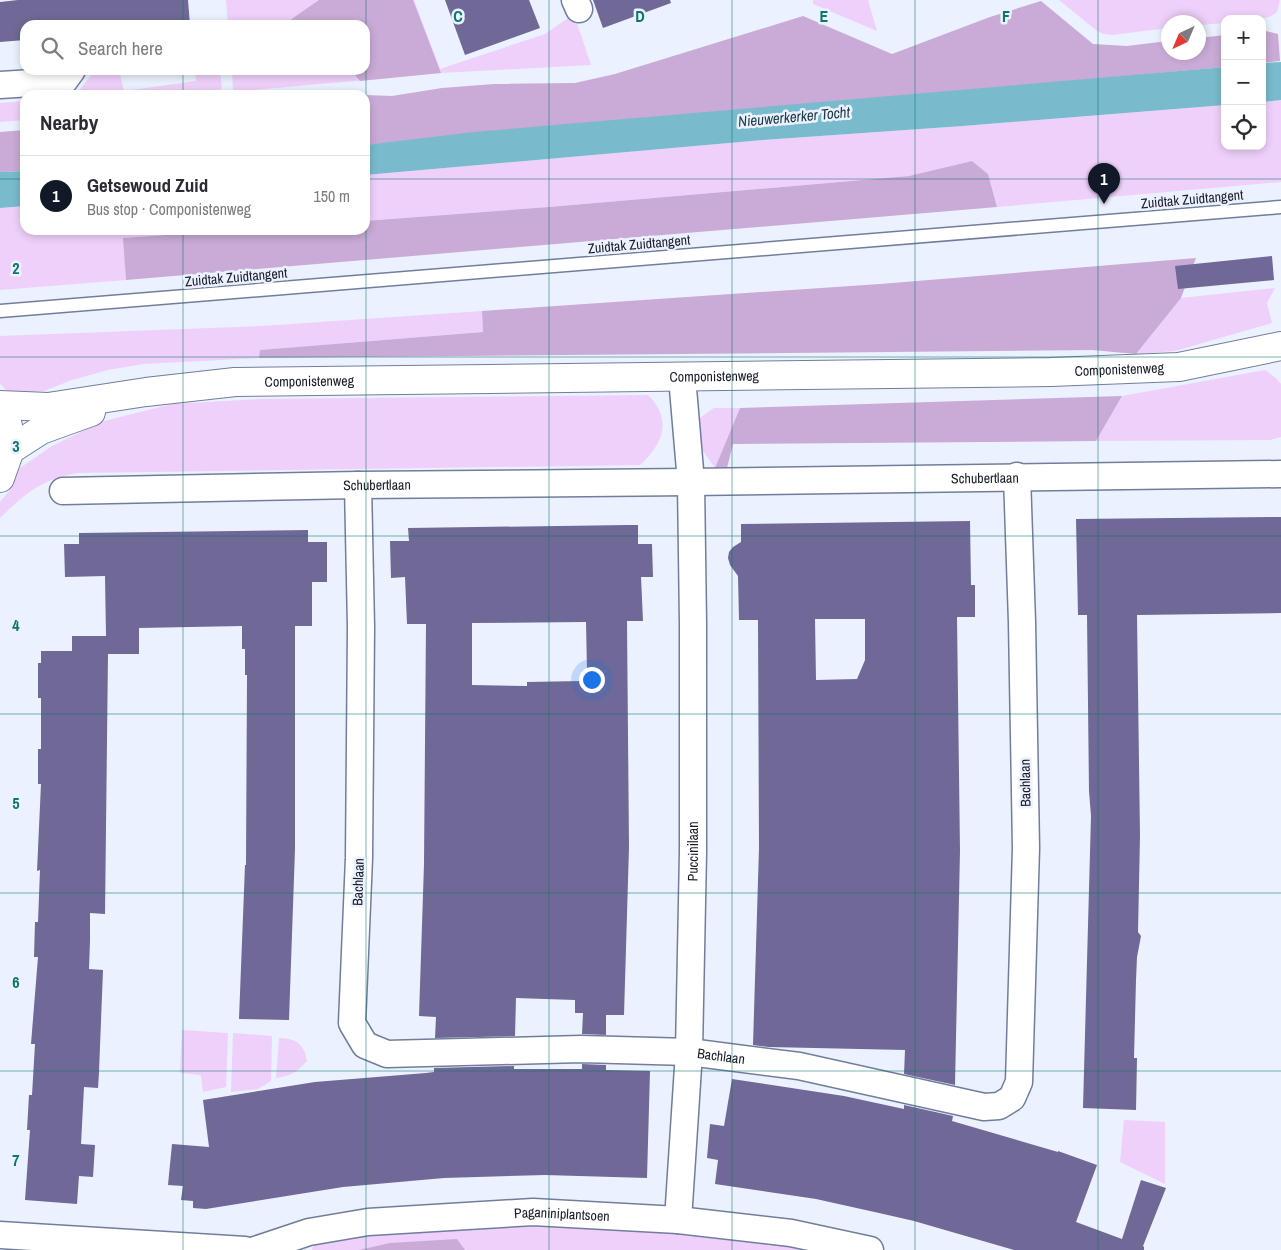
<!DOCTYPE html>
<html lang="en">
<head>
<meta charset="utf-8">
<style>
  :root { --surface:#fff; --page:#f7f7f7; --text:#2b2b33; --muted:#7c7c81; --line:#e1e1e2; --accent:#111827 }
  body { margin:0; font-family:"Archivo Narrow",sans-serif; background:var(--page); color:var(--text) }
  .controls { position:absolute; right:15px; top:15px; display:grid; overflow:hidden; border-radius:10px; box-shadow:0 2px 8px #0003 }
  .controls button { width:45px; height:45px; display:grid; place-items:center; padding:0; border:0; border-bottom:1px solid var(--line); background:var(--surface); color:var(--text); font:25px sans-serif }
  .compass { position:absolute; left:1161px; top:15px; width:45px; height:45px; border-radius:50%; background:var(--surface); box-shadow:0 2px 8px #0003; rotate:224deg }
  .you { position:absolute; left:591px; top:679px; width:18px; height:18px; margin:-12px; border:4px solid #fff; border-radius:50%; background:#1a73e8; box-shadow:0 0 0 8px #1a73e833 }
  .badge { display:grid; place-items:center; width:32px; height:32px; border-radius:50%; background:var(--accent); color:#fff; font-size:16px; font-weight:700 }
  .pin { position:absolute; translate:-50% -41px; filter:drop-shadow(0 1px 2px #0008) }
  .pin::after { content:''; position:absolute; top:26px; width:18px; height:15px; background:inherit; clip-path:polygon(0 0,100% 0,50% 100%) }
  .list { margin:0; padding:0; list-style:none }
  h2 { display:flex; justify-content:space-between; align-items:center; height:65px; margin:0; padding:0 20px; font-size:21px }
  h2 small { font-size:16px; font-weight:400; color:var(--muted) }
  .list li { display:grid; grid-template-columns:32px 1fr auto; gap:15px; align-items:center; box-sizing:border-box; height:80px; padding:0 20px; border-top:1px solid var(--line) }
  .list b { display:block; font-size:19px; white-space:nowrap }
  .list p { margin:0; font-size:16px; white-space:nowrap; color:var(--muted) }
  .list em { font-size:16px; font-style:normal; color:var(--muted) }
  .icon { flex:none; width:28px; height:28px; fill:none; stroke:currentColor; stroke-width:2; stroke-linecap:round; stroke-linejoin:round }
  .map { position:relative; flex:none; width:1281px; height:1250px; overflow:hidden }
  .search { position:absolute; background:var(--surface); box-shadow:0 2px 8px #0003; left:20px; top:20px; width:350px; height:55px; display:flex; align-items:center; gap:12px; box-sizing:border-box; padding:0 18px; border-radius:15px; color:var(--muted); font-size:19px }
  .panel { position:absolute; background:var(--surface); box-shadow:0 2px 8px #0003; left:20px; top:90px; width:350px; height:145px; border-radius:15px }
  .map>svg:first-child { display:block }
</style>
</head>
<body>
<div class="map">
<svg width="1281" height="1250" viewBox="0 0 1281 1250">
  <rect width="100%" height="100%" fill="#ebf1fe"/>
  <g fill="#efd0fa">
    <polygon points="226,0 414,0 440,69 545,34 574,14 591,65 441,73 233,92 232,70 365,70 365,25 228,25"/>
    <polygon points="813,0 868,0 877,31 813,4"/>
    <path d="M1059,0H1280L1277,12C1266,23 1240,19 1225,19V23L1199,25L1198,22H1168V28L1112,35L1104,34L1097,31Z"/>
    <polygon points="95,70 119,70 124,91 196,81 195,70 220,70 222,89 187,95 76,95"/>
    <polygon points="1281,100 1281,182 997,207 988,174 972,161 909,176 549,207 365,221 365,175 763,140 963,126 1225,105 1225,146 1262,146 1262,102"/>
    <polygon points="25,101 25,120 0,122 0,103"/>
    <polygon points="25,206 25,230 238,230 124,238 126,280 0,290 0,208"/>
    <polygon points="1275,288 1267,303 1272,323 1175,351 1136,354 1181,298"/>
    <polygon points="482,311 483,332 261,350 259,358 143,364 108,370 72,380 44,391 8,393 0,383 0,336 262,326"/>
    <polygon points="1265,370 1276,378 1281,384 1281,437 1270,440 1096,441 1122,396"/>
    <path d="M648,395C673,420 663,444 640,465L77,473C40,480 26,493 0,518V502L9,491L20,468L52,446L104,421L172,404L260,399Z"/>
    <polygon points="714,408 740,408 715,468 693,437 694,422"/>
    <polygon points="182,1030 228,1033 226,1087 203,1092 201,1075 180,1073"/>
    <polygon points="233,1033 272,1036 271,1081 258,1089 231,1092"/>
    <path d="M279,1038C296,1038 304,1044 307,1061C297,1072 290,1076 276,1078Z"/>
    <polygon points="1124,1120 1165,1122 1165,1184 1120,1162"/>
    <path d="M568,1221L833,1250H312C314,1239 329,1239 338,1236Z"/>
  </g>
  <g fill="#caaad6">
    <polygon points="319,0 413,0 441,73 360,81 351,70 365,70 365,25 283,25"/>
    <polygon points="1041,1 1093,44 1127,46 1168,41 1168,52 1198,52 1199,38 1225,35 1225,67 365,145 365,95 392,96 442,88 494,84 575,83 615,74 803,16 892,54 990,17"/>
    <polygon points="1262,30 1278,34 1280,61 1262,63"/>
    <polygon points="25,130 25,171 0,172 0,132"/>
    <polygon points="972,161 988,174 997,207 126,280 123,238 238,230 365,230 365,221 549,207 909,176"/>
    <polygon points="1196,258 1181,298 1136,354 1092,350 259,358 260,350 483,332 482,311 880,284"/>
    <polygon points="1122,396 1096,441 733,444 726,472 715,468 740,408"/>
    <polygon points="457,1239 465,1250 359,1250 390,1243"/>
  </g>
  <g fill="#79bbcd">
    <polygon points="1281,62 1281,100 1262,102 1262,63"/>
    <polygon points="1225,67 1225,105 963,126 763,140 365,175 365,145 474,132"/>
    <polygon points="25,171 25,206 0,208 0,172"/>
  </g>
  <g fill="#706896" fill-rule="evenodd">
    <polygon points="18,0 188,0 190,25 25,25 25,40 0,42 0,2"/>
    <polygon points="445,0 529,0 540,28 465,55"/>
    <polygon points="593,0 670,0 671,3 603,28"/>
    <polygon points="1272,256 1274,280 1178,289 1175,266"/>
    <polygon points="1281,517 1281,613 1137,615 1140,836 1138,932 1141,936 1137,957 1136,980 1134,1058 1137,1058 1136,1110 1083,1108 1091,816 1089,791 1087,615 1078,615 1076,519"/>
    <path d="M970,521L971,585H975V617H957L960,851L955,1085L904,1074L905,1050L769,1047L753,1045L759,848L758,620H739L738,576L730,565L728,558L729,552L733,547L741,542V524ZM815,619H865V660L857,679L816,680Z"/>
    <path d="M627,525H638V544H652L653,577H641L643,621H627L629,847L624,1015H606V1035L582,1034L583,1013H575V1000L516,998L515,1036L435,1038L436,1017L419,1016L424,864L426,624H407L405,577L391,578L390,541H409L408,528ZM586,622L587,671H582V681L527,682V686L472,685V623Z"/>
    <polygon points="308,530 308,542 327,542 327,582 312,582 312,626 295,626 295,849 289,1020 239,1019 245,865 246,865 247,675 245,675 245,649 242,649 242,626 139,628 139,654 108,654 105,914 90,913 90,941 89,969 103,970 99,1072 98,1088 84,1087 81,1144 95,1145 93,1177 79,1176 77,1204 25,1200 30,1130 27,1130 29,1095 32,1095 35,1044 31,1044 38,957 34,957 35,922 38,922 40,870 37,871 41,784 38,784 38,749 41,749 41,698 38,698 38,663 41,663 41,651 72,651 72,636 106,636 105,576 65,577 64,544 79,544 79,533"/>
    <polygon points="582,1064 606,1065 606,1070 650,1071 647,1178 545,1175 444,1178 343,1187 206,1209 193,1208 193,1201 181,1200 183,1186 168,1185 172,1144 209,1147 203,1100 315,1082 426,1073 434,1072 434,1068 514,1066 514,1069 582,1069"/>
    <polygon points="732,1079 844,1096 904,1109 904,1105 953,1116 952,1121 1058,1152 1058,1151 1097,1165 1076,1222 1122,1239 1141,1180 1166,1188 1143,1246 1144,1247 1144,1250 1014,1250 914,1221 879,1213 816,1199 715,1184 718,1160 707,1158 710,1124 724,1126"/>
  </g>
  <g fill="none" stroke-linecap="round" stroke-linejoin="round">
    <g stroke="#717e9b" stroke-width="15">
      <polyline id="lane" points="0,311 1281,207"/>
    </g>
    <g stroke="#717e9b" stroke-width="29">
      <g id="street">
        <polyline points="575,0 579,9"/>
        <polyline points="0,85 64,81 72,70"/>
        <path id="s1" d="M358,485L361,627L359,858L352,1023L365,1045L387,1054L581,1049L689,1052L799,1066L984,1107L999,1106L1012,1098L1019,1082L1026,848L1022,622L1017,476"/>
        <path id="s2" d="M63,491L358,485L691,482L1281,474"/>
        <path id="s3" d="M678,1220L689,1052L693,852V624L691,482L682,377"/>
        <polyline points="0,1235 245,1250"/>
        <path id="s4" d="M255,1250L309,1232L368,1222L533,1212L678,1220L791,1233L870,1250"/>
      </g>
    </g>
    <g stroke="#717e9b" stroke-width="30">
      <g id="secondary">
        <path id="s5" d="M0,405L48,407L146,392L235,382L1051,372L1179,367L1281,346"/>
        <polyline points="0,408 8,426 10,450 0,478"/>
        <polyline points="10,450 41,430 91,412"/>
      </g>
    </g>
    <use href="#lane" stroke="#fff" stroke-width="12"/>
    <use href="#street" stroke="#fff" stroke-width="26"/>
    <use href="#secondary" stroke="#fff" stroke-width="28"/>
  </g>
  <path fill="none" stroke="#0f766e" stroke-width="1" stroke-opacity="0.55" d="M183,0V25M366,0V1250M549,0V1250M732,0V1250M915,0V1250M1098,0V1250M183,70V95M0,179H25M365,179H1281M183,230V1250M0,357H1281M0,536H1281M0,714H1281M0,893H1281M0,1071H1281"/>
  <g text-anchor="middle" stroke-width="5" stroke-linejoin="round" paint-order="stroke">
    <g font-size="14" fill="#181d28" stroke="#ebf1fe">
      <text transform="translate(1192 199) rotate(-5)" y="5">Zuidtak Zuidtangent</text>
      <text transform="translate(639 244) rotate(-5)" y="5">Zuidtak Zuidtangent</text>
      <text transform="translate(236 277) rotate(-5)" y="5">Zuidtak Zuidtangent</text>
      <text dy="5" stroke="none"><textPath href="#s5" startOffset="1121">Componistenweg</textPath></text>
      <text dy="5" stroke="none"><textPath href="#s5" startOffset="716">Componistenweg</textPath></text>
      <text dy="5" stroke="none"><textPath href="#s5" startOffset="311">Componistenweg</textPath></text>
      <text dy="5" stroke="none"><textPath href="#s2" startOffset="922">Schubertlaan</textPath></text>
      <text dy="5" stroke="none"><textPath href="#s2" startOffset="314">Schubertlaan</textPath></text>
      <text transform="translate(1025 783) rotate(-91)" y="5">Bachlaan</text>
      <text dy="5" stroke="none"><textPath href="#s3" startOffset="369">Puccinilaan</textPath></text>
      <text transform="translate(358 882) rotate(-88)" y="5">Bachlaan</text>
      <text dy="5" stroke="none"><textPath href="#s1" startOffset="922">Bachlaan</textPath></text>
      <text dy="5" stroke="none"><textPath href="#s4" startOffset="311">Paganiniplantsoen</textPath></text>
    </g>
    <g font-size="15" font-style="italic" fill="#193942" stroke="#ebf1fe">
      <text transform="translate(794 117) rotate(-5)" y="5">Nieuwerkerker Tocht</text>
    </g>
  </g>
  <g font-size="16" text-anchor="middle" font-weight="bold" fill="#0f766e" stroke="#ebf1fe" stroke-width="5" stroke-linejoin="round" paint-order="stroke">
    <text x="458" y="22">C</text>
    <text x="640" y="22">D</text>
    <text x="824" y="22">E</text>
    <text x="1006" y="22">F</text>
    <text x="16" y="274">2</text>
    <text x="16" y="452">3</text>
    <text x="16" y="631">4</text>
    <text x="16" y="809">5</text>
    <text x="16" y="988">6</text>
    <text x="16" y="1166">7</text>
  </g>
</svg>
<div class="controls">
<button>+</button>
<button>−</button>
<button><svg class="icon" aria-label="locate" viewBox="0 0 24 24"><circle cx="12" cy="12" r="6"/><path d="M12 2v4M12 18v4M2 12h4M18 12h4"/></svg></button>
</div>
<svg class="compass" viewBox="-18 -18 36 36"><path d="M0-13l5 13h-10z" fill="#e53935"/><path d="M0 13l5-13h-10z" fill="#7c7c81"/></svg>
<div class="you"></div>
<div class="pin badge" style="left:1104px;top:204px">1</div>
<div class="search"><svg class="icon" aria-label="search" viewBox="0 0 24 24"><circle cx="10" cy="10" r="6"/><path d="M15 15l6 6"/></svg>Search here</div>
<section class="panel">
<h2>Nearby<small></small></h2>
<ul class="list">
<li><span class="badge">1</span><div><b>Getsewoud Zuid</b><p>Bus stop · Componistenweg</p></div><em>150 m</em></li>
</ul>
</section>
</div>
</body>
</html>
